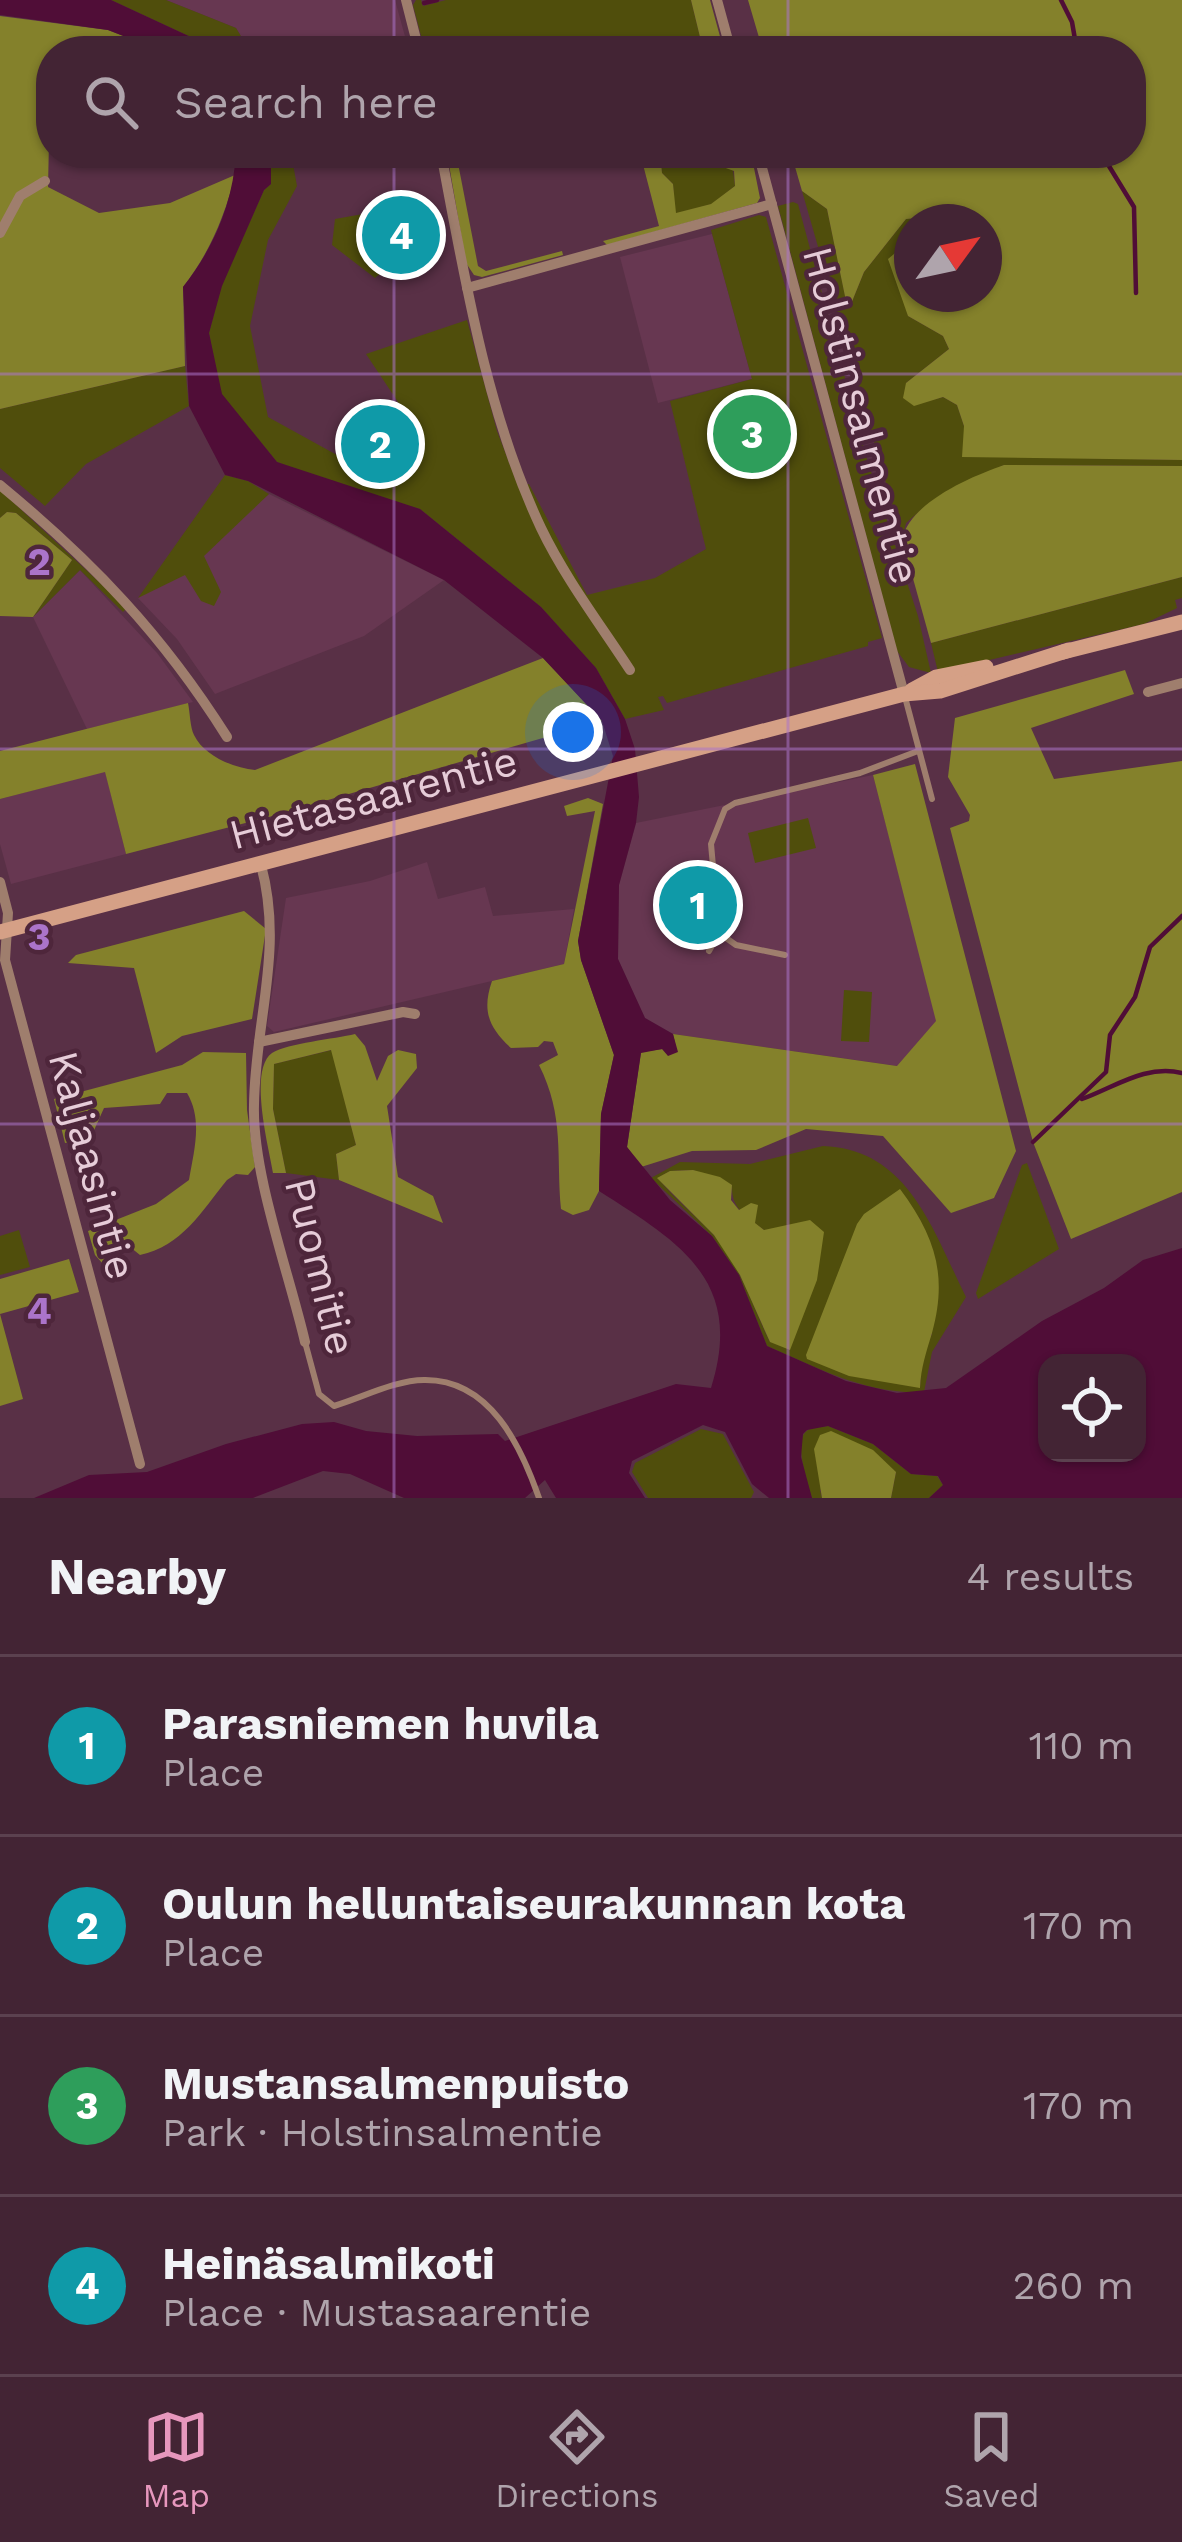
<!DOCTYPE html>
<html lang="en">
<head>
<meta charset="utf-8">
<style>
  :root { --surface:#432434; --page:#4a2c3c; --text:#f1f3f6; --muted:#afa4ac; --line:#5b414f; --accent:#e797bd }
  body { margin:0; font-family:"Work Sans",sans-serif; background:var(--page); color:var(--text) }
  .controls { position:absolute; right:36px; bottom:36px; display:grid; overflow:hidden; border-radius:24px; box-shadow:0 3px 9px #0004 }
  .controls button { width:108px; height:108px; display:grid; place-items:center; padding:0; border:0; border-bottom:3px solid var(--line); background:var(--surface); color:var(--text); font:60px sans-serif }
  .compass { position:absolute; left:894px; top:204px; width:108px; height:108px; border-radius:50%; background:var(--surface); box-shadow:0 3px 9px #0004; rotate:57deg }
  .you { position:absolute; left:573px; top:732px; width:42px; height:42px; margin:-30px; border:9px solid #fff; border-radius:50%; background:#1a73e8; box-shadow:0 0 0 18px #1a73e833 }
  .badge { display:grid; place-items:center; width:78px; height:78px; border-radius:50%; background:var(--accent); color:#fff; font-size:39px; font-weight:700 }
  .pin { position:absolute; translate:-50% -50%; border:6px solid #fff; box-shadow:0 3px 12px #0006 }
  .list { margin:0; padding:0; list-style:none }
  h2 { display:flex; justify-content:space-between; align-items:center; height:156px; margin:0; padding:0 48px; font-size:51px }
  h2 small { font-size:39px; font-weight:400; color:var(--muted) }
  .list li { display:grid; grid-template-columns:78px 1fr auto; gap:36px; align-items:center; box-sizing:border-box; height:180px; padding:0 48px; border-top:3px solid var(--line) }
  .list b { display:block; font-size:45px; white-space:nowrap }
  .list p { margin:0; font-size:39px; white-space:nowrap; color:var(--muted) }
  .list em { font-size:39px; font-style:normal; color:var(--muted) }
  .icon { flex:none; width:66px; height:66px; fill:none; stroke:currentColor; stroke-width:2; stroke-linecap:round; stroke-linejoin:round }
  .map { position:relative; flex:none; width:1182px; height:1498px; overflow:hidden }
  .search { position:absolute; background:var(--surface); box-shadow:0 3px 9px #0004; left:36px; right:36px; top:36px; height:132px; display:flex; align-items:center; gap:30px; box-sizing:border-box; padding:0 42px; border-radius:48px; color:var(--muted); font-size:45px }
  .sheet { height:876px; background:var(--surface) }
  nav { display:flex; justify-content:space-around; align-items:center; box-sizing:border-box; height:168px; border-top:3px solid var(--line); background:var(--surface); font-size:33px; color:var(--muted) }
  nav a { display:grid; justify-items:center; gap:6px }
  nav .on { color:var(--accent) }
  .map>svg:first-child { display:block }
</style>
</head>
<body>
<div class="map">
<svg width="1182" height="1498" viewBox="0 0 1182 1498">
  <rect width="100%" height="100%" fill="#593046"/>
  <g fill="#673751">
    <polygon points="166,0 395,0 409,51 250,51 236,28"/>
    <polygon points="712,234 752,379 658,403 620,257"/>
    <polygon points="269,494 444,580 364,636 215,694 177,639 138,598"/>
    <polygon points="80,570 157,653 193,702 87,729 33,617"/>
    <polygon points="105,771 126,854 11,884 0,844 0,799"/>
    <polygon points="873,775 937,1021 898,1066 673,1034 645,1018 618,959 619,885 636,823"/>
    <polygon points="427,862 438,899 485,887 493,916 574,909 564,964 274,1032 267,1026 286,898 370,881"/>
  </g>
  <g fill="#504e0c" fill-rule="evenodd">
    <polygon points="111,0 166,0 236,28 250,51 221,51"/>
    <polygon points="416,0 421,0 423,6 446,0 691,0 700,37 646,51 425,51 413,5"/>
    <polygon points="271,153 291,153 297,186 268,240 250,326 268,417 375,476 424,441 366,354 467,320 497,431 518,486 529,484 587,595 655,578 706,549 670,401 752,379 711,230 759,215 766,217 882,638 868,642 868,646 667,703 663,696 658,697 664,710 625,719 596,668 541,607 420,509 353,491 277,462 221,394 209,333 221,286 264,190 271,184"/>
    <polygon points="660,153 721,153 733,171 735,186 712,204 675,214 673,184 662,173"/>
    <polygon points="802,191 827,209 846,300 851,304 864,272 906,219 944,216 948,222 912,222 912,250 900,249 908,316 943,336 949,349 906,383 914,405 943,397 957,405 964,426 984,456 1182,460 1182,466 1004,465 929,503 906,523 902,539"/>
    <polygon points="793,202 798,204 866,456 918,616 931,673 909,667 897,651 778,206"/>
    <polygon points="380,211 388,251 377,253 375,259 383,271 375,278 332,245 335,219"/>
    <polygon points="185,366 189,406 86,464 45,506 0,468 0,409"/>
    <polygon points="225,475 248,481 269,494 204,556 221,592 214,606 201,601 185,575 138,598"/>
    <polygon points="0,490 127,608 123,612 80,570 33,617 72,560 16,513 7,512 0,518"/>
    <polygon points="1182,577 1182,598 1175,600 1177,608 1144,624 938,672 931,643"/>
    <polygon points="808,818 816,848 755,863 748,833"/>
    <polygon points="844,990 872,992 869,1042 841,1041"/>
    <polygon points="332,1050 356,1145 336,1154 339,1180 286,1173 273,1109 274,1064"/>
    <path d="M823,1146C909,1149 933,1231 966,1297L932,1352L924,1392C867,1395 818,1368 767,1346L739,1275L712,1236L651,1178L680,1162L750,1164ZM693,1170L732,1185C731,1209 746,1216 764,1230L770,1342C752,1306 740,1263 712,1233C694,1214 674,1199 658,1178L670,1171ZM919,1215L932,1334L922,1355L920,1388Z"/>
    <polygon points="1027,1163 1059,1249 978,1299 976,1293 1022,1165"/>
    <polygon points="19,1230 30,1267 0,1275 0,1236"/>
    <path d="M828,1426L873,1444L911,1474L937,1476L943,1485L929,1498H891L896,1472L820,1490L822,1498H812C808,1484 792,1438 808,1430C814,1426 821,1428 828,1426Z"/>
    <polygon points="701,1429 723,1434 754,1492 751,1498 648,1498 632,1472 635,1463"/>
  </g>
  <g fill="#84812b">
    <polygon points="691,0 710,0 724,51 646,51 700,37"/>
    <polygon points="748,0 1182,0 1182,460 962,457 964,426 957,405 943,397 914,406 903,398 906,383 949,349 943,336 908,316 888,259 900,249 912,250 912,294 984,294 984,222 948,222 943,216 906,219 864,272 851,304 846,301 827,209 802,191 791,153 1131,153 1131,51 763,51"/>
    <path d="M0,16L108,30L162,51H51L48,187L99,213L170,203L235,175C225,216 209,254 183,287L185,366L0,409Z"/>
    <polygon points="447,153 456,153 478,266 486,271 562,251 563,255 482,277 474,275 466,263"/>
    <polygon points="640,153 660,153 662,173 673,184 676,213 711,204 735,186 734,171 723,167 721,153 751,153 760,198 757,203 607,245 603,241 659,226"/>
    <path d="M1004,465L1182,466V577L931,643L902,539C911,502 970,477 1004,465Z"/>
    <polygon points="7,512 16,513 72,560 33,617 0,616 0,518"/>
    <path d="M543,658L602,721L269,817L126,854L105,772L0,799V751L188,703C190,712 190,727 194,735C204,756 234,768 255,770Z"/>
    <polygon points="1125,670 1134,694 1031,728 1054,779 1182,761 1182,1192 1071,1239 1033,1142 950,828 969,821 970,815 948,777 955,718"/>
    <polygon points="915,764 1016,1151 994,1198 951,1213 883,1136 806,1129 756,1150 692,1151 641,1167 627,1147 641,1052 663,1049 677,1052 673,1034 897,1066 936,1021 873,775"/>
    <path d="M588,798L603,804L578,941L581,960L614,1055L601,1114L599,1191L589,1210L573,1215L561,1209C556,1156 565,1117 539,1065L558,1055L553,1042L544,1041L538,1047L511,1048C488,1027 482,1010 492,981L564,964L595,811L567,816L564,806Z"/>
    <polygon points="244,911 266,929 252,1019 182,1036 156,1053 134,968 68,963 76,955"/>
    <path d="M355,1034L365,1046L377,1081L388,1056L398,1050L416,1054L417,1068L387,1106L398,1177L433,1196L443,1223L339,1180L336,1154L356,1145L331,1050L274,1064L273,1109L286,1173H273C269,1148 248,1070 272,1053C288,1043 335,1039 355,1034Z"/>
    <path d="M203,1052L246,1053L247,1110L255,1167L248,1175L236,1174L227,1180C201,1212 182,1246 140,1255L125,1243L113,1246V1253L126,1265L111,1273L95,1255L88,1231L156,1204L189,1180C194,1150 203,1120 187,1093H167L160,1104L104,1108L91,1137L65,1143L54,1099L182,1065Z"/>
    <polygon points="693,1170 720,1177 732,1185 731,1200 739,1210 751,1203 758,1205 755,1223 764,1230 810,1220 824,1232 817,1280 790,1350 770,1342 740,1275 714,1235 657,1178 670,1171"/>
    <path d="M900,1189C935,1236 948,1275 932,1333C926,1353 921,1367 920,1388L849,1376L807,1359L806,1355L857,1224L864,1214Z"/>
    <polygon points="69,1259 79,1292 0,1314 23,1399 0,1406 0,1279"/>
    <polygon points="831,1431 873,1450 896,1472 891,1498 822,1498 814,1449 820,1435"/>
  </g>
  <g fill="#500d37" fill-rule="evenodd">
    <polygon points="0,0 111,0 221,51 162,51 108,30 0,15"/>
    <path d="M236,153H271V184L264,190L222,286L209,333L222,394L277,462L420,509L541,607L596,668L625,719L635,749L639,797L636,823L619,885L618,959L645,1018L673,1034L678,1052L668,1056L662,1049L641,1053L627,1147L670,1200L712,1236L739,1275L767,1346L846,1381L897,1393L946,1388L1042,1321L1104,1288L1143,1260L1182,1248V1498H929L943,1485L938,1476L911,1474L873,1444L828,1426L807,1430L803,1434L801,1457L812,1498H769L752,1484L725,1432L703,1425L632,1461L629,1473L645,1498H556L545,1480L525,1498H404L350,1474L323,1471L253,1498H34L89,1475L147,1472L226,1444L302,1424L334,1422L366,1431L417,1436L498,1434L505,1441L676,1384L711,1388C745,1280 679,1242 599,1191L601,1114L614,1055L581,960L578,941L613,756L602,721L543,658L444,580L248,481L225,475L189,406L183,287C214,248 233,203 236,153ZM1047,1363H1137V1453H1047Z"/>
  </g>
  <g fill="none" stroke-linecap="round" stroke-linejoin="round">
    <g stroke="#500d37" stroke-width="4.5">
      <polyline points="1061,0 1072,22 1077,51"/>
      <polyline points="424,3 437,0"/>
      <polyline points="1101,153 1134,207 1136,293"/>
      <path d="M1082,1099C1115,1087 1146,1064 1182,1073"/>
      <polyline points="1033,1142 1106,1072 1110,1035 1135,997 1150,947 1182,916"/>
    </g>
    <g stroke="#9f7e6d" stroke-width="6">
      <polyline points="905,697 932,799"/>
      <polyline points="719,933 736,945 785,955"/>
      <polyline points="709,951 719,933 711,844 725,809 735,803 860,773 918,751"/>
      <path d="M305,1342L319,1394L334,1406C361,1398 396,1380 424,1380C490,1379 521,1446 539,1498"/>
    </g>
    <g stroke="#9f7e6d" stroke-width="10">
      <polyline points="406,0 419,51"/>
      <polyline points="717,0 731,51"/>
      <path d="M441,153C465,279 486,411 541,528C565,578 600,624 630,670"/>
      <polyline points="758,153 904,694"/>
      <polyline points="0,233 20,196 45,181"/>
      <polyline points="467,288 772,204"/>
      <path d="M0,485C93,562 162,634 227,737"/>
      <polyline points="1148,692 1182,683"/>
      <path d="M261,865C284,950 255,1020 254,1105C252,1173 289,1273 305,1342"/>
      <polyline points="0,882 8,913 5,960 140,1464"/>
      <polyline points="259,1042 403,1012 415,1014"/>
    </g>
    <g stroke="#d5a086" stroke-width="15">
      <polyline points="1063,652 1182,622"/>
      <polyline points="912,690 936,677 986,667"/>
      <polyline points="0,932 904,694 940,691 1069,650"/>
    </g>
  </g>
  <path fill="none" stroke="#ab74ca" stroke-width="3" stroke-opacity="0.55" d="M394,0V51M788,0V51M394,153V1498M788,153V1498M0,374H1182M0,749H1182M0,1124H1182"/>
  <g text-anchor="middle" stroke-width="9" stroke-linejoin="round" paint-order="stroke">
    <g font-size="42" fill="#e6ccd8" stroke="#4e263b">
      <text transform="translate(862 415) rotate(75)" y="15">Holstinsalmentie</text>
      <text transform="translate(373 797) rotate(-15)" y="15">Hietasaarentie</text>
      <text transform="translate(93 1165) rotate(75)" y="15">Kaljaasintie</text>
      <text transform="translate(321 1266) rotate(76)" y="15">Puomitie</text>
    </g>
  </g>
  <g font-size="39" text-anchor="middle" font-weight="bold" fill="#ab74ca" stroke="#4e263b" stroke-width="9" stroke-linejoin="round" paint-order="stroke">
    <text x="39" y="575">2</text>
    <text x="39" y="950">3</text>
    <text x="39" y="1324">4</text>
  </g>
</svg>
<div class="controls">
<button><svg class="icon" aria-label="locate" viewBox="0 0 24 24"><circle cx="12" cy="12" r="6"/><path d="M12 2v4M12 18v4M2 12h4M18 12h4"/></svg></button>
</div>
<svg class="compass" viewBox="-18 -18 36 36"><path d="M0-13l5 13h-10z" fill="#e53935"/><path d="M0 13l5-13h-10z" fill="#afa4ac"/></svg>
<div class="you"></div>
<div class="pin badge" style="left:698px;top:905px;background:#0f9aa8">1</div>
<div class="pin badge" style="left:380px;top:444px;background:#0f9aa8">2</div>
<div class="pin badge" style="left:752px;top:434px;background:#2e9e5b">3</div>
<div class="pin badge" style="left:401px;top:235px;background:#0f9aa8">4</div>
<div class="search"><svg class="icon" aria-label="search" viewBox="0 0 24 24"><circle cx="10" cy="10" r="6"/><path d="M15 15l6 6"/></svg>Search here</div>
</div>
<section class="sheet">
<h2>Nearby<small>4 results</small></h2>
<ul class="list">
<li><span class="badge" style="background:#0f9aa8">1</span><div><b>Parasniemen huvila</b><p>Place</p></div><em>110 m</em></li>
<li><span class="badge" style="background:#0f9aa8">2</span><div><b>Oulun helluntaiseurakunnan kota</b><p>Place</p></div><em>170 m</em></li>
<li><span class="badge" style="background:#2e9e5b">3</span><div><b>Mustansalmenpuisto</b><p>Park · Holstinsalmentie</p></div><em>170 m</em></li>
<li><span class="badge" style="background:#0f9aa8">4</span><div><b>Heinäsalmikoti</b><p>Place · Mustasaarentie</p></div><em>260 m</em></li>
</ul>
</section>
<nav>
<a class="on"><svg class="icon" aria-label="map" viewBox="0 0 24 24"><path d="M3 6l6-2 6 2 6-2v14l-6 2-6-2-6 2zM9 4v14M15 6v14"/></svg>Map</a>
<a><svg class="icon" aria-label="directions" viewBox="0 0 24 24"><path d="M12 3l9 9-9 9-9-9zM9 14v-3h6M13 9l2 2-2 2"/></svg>Directions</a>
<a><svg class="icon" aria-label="saved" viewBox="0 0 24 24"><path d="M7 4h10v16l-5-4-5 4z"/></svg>Saved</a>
</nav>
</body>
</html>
